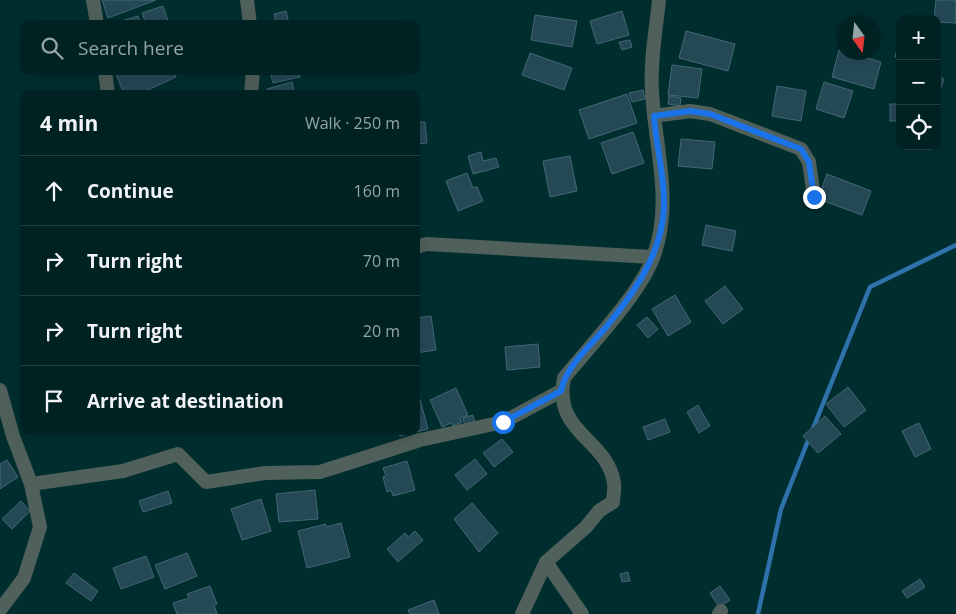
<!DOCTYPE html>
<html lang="en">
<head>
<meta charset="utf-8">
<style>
  :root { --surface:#002223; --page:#0e2f30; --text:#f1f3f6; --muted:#95a4a6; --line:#223f41 }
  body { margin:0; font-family:"Open Sans",sans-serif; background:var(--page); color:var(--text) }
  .controls { position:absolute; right:15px; top:15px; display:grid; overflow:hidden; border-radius:10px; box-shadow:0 5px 20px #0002 }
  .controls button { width:45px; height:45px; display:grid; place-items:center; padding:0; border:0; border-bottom:1px solid var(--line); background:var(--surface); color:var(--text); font:25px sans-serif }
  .compass { position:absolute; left:836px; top:15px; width:45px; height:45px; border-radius:50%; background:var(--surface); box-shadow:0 5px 20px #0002; rotate:165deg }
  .stop { position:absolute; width:15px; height:15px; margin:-11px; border:4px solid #1a73e8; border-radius:50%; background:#fff }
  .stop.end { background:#1a73e8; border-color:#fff; box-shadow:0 1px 5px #0008 }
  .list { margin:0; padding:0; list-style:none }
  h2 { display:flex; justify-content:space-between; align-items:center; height:65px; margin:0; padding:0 20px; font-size:21px }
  h2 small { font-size:16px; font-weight:400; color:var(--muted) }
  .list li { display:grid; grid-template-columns:32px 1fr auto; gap:15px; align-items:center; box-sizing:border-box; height:70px; padding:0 20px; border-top:1px solid var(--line) }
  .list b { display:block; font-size:19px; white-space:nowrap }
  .list em { font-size:16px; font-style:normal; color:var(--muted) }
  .icon { flex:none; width:28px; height:28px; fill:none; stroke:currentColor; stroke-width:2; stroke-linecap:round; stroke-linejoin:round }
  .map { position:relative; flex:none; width:956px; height:614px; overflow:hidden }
  .search { position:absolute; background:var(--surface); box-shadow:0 5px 20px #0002; left:20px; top:20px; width:400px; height:55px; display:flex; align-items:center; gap:12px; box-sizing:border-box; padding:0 18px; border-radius:10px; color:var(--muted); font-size:19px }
  .panel { position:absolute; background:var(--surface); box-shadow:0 5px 20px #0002; left:20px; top:90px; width:400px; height:345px; border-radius:10px }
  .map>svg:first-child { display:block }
</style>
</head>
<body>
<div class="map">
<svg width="956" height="614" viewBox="0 0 956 614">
  <rect width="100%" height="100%" fill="#002e2f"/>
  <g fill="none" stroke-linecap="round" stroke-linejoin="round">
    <g stroke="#2f71ab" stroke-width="4.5">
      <polyline points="812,431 870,287 956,245"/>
      <polyline points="758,614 781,509 809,438"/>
    </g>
  </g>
  <g fill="#254855" stroke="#436775">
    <polygon points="102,0 156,0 108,18"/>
    <polygon points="936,0 956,0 956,23 937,22 937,19 934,19"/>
    <polygon points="163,6 169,24 146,24 142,13"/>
    <polygon points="286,11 289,24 276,24 274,14"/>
    <polygon points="622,11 629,35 597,44 590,21"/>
    <polygon points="535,15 577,21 572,47 531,40"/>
    <polygon points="138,16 141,24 112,24"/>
    <polygon points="686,31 735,44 728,71 679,58"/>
    <polygon points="900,38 900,58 895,57"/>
    <polygon points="630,40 632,47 622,50 619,42"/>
    <polygon points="839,50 881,62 874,89 832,77"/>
    <polygon points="530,53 572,68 564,90 522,75"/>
    <polygon points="672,65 702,69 698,98 668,95"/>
    <polygon points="122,71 173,71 176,77 139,94 124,94 116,74"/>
    <polygon points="270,71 298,71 300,77 273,83"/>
    <polygon points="937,76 944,79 937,100"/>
    <polygon points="292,82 295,94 268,94 267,89"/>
    <polygon points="824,82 853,91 844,118 816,109"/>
    <polygon points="777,86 806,91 801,121 772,116"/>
    <polygon points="643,90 645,99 632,102 629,93"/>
    <polygon points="627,94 637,123 589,139 579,110"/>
    <polygon points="669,96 681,98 680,106 668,104"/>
    <rect x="890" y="104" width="10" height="17"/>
    <polygon points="416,122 425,122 427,143 416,144"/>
    <polygon points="633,132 644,163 612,174 601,143"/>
    <polygon points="681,139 715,142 712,169 678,166"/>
    <polygon points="481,152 483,161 496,158 499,167 473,174 468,156"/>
    <polygon points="570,156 577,191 550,197 543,161"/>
    <polygon points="467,173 473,188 477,187 483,201 458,211 446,181"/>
    <polygon points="827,174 871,191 862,215 818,199"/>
    <polygon points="706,225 736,231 732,251 702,245"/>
    <polygon points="725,286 743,309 723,324 705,301"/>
    <polygon points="675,295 691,322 668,336 652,309"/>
    <polygon points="431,316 436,350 416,353 416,318"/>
    <polygon points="647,317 658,329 648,338 637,325"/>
    <polygon points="538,344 540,367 507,370 505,347"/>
    <polygon points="848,387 866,410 844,427 826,404"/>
    <polygon points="456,388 468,415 460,418 462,422 453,426 451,423 442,427 430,400"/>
    <polygon points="420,399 428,429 400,436 398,431 416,431 416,400"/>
    <polygon points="698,405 710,426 699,433 687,412"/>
    <polygon points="473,415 475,423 465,426 463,418"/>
    <polygon points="825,416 841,434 818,453 803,436"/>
    <polygon points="665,419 670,432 648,440 643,427"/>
    <polygon points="919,423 931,449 915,457 902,431"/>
    <polygon points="502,439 513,452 494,467 483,453"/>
    <polygon points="475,459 487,474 467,490 455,475"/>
    <polygon points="7,460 18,477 0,489 0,464"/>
    <polygon points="407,461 415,490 393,496 391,490 387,492 383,477 386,476 383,468"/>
    <polygon points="315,490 318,519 279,522 276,494"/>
    <polygon points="168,491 172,503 143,512 139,501"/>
    <polygon points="261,499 271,531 242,540 231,509"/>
    <polygon points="21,501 30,511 12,529 2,519"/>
    <polygon points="472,503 498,533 479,552 454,519"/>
    <polygon points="341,523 350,557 307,568 298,531 326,524 326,527"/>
    <polygon points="415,531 423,540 398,562 387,549 405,533 408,537"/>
    <polygon points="187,553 197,576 165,589 155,565"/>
    <polygon points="146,556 154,577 121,589 113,568"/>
    <polygon points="628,572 630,581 622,582 620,574"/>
    <polygon points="74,573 98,591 91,601 66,583"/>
    <polygon points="920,579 925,587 907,598 902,591"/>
    <polygon points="210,586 217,604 214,605 217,614 177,614 173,603 189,598 187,594"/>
    <polygon points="720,586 730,600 719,607 710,593"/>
    <polygon points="434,600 439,614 410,614 408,610"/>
  </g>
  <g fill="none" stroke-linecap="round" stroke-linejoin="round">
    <g stroke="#50605b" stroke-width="14">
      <polyline points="93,0 97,24"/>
      <polyline points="247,0 250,24"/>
      <polyline points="105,71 108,94"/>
      <polyline points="251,94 253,71"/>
      <polyline points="654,116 690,111 710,114 801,149 809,162 814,197"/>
      <polyline points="416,247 427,244 652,257"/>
      <polyline points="0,390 13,436 31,484"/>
      <polyline points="546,562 582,614"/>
      <polyline points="0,610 24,578 40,527 31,484 123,471 178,454 206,482 265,473 320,472 420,440 503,422 561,391"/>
      <path d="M522,614L546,562L586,527L599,511L613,502C613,496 615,489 614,483C607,438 553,434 564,378C589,347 635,299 651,263C675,206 655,150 652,91C650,61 656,30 659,0"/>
      <polyline points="719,614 721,611"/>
    </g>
  </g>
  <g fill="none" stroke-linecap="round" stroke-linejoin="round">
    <path stroke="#1a73e8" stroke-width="6" d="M503,422L561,391C566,366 591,345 607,326C635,291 662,254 664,207C665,177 656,146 654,116L690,111L710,114L801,149L809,162L814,197"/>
  </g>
</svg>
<div class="controls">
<button>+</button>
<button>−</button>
<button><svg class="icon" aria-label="locate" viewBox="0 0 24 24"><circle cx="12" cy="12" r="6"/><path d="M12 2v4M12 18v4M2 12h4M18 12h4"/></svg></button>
</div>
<svg class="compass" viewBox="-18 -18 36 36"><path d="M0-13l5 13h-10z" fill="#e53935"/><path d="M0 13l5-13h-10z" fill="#95a4a6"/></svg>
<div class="stop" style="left:503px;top:422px"></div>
<div class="stop end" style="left:814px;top:197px"></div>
<div class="search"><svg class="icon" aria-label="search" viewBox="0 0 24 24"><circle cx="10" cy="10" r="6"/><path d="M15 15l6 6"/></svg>Search here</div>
<section class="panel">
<h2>4 min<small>Walk · 250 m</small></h2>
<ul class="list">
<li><svg class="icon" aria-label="ahead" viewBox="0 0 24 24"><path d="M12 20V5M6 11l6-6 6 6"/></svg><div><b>Continue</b></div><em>160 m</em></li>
<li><svg class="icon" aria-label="right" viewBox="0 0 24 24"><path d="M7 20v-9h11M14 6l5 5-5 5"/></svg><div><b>Turn right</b></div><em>70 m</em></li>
<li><svg class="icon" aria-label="right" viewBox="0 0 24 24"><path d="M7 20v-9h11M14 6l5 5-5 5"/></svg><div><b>Turn right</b></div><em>20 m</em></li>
<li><svg class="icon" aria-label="arrive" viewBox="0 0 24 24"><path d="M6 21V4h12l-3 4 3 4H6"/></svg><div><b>Arrive at destination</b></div></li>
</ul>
</section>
</div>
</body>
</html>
